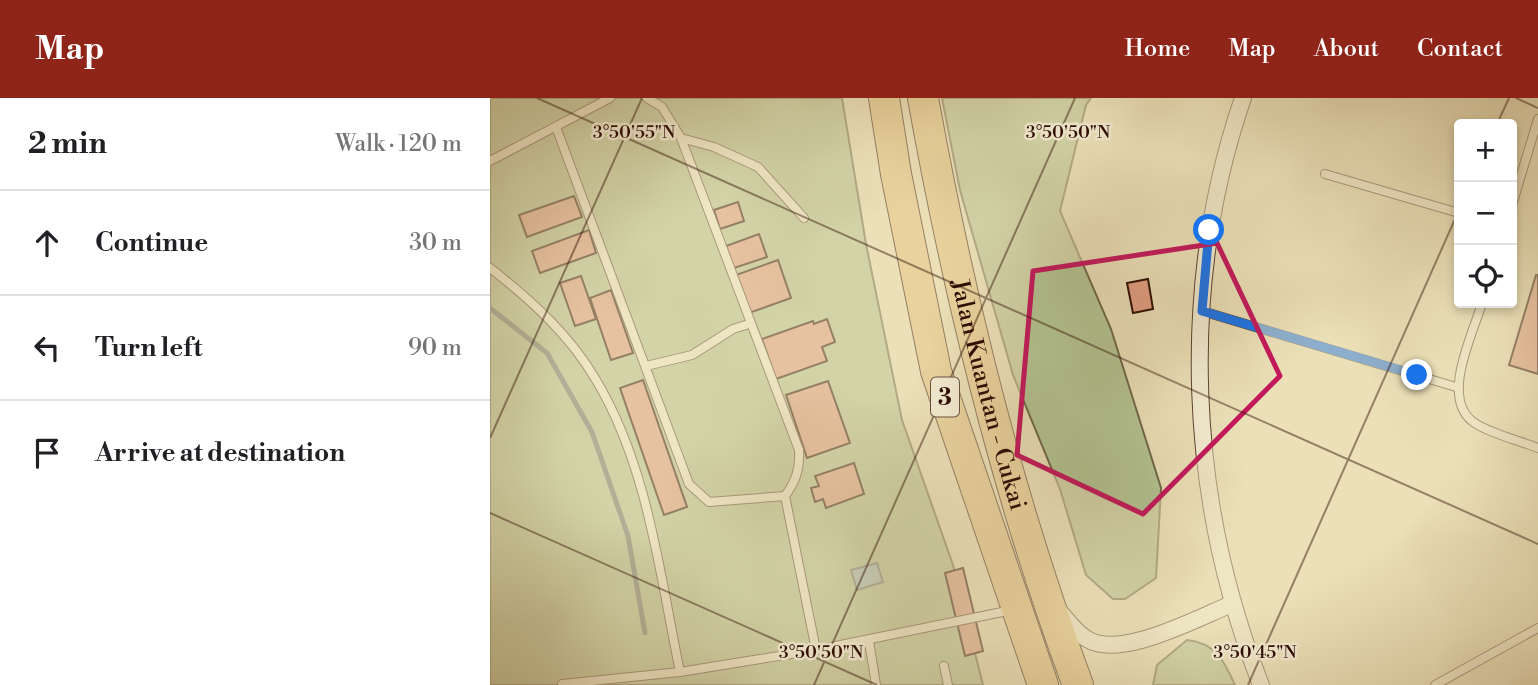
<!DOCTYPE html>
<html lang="en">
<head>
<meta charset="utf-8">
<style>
  :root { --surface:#fff; --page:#f2f2f2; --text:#202124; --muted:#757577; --line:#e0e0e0; --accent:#8f2418 }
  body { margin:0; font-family:"Libre Bodoni",serif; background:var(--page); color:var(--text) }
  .controls { position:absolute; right:21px; top:21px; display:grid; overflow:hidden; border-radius:7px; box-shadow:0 4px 10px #0003 }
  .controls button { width:63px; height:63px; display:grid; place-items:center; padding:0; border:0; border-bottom:2px solid var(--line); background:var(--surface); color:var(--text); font:35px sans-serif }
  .stop { position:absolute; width:21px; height:21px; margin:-16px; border:5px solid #1a73e8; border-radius:50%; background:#fff }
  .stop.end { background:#1a73e8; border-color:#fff; box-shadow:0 2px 7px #0008 }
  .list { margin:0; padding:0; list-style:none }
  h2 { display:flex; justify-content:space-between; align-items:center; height:91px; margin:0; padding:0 28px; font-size:30px }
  h2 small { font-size:23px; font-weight:400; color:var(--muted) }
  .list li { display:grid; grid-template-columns:46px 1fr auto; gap:21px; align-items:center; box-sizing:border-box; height:105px; padding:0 28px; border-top:2px solid var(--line) }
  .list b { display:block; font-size:26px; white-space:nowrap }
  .list em { font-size:23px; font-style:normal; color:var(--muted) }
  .icon { flex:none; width:38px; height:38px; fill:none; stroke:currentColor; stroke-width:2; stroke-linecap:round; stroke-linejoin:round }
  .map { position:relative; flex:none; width:1048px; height:587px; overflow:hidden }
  header { display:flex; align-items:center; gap:42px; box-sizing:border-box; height:98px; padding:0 35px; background:var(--accent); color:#fff }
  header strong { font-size:33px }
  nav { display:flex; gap:38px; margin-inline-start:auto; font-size:24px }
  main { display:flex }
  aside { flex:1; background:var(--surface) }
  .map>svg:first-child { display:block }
</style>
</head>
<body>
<header>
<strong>Map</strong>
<nav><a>Home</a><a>Map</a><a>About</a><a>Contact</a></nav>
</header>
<main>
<aside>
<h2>2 min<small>Walk · 120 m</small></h2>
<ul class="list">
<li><svg class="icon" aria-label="ahead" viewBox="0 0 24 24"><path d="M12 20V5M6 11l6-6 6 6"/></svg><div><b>Continue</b></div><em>30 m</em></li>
<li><svg class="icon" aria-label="left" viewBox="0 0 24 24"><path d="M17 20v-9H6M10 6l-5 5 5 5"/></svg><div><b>Turn left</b></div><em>90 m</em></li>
<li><svg class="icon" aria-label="arrive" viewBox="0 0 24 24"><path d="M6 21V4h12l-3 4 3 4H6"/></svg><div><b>Arrive at destination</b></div></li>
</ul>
</aside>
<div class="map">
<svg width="1048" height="587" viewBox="0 0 1048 587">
  <rect width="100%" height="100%" fill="#ebe0b8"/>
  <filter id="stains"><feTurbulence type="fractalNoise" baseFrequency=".00286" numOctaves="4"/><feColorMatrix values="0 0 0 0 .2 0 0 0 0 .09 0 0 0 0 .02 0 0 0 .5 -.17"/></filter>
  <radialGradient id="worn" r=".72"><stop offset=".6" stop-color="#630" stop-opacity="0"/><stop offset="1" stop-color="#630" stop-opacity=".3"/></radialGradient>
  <g fill="#b3c392" stroke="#70684a" stroke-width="2">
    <polygon points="0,0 352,0 376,146 412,322 463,467 493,587 0,587"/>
    <polygon points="452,0 601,0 596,7 570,113 621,231 671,390 666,480 635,501 623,501 596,477 570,391 523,277 470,92"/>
    <path d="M697,542C726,545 734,563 745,587H663L667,567Z"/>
  </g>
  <polygon fill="#9dbaba" stroke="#707470" stroke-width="2" points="387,465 393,484 367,492 361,472"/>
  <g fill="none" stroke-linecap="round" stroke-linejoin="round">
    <polyline stroke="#707470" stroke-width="5" points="0,210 57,255 102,334 138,438 155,535"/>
  </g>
  <g fill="#e39e83" stroke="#2c0c02" stroke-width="2">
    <polygon points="84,98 92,119 37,139 29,117"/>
    <polygon points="248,104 254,123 230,131 224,112"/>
    <polygon points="99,132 106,155 50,175 42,153"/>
    <polygon points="269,136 277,159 244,170 236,148"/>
    <polygon points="288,162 301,200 259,215 246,177"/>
    <polygon points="1046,177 1048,177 1048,276 1019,267"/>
    <polygon points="91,178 106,221 85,228 70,185"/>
    <polygon points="658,181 663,211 643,215 637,185"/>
    <polygon points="121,192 143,255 121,262 100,200"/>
    <polygon points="337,221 345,244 332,249 337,263 286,281 272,241 323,223 324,226"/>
    <polygon points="153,282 197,409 174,417 130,290"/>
    <polygon points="338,283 360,345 317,360 296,297"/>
    <polygon points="364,365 374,396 336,410 333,401 325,404 321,390 329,388 325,378"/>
    <polygon points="473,470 493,553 475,558 455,475"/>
  </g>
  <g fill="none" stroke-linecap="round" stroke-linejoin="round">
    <g stroke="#5c4130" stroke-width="10">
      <g id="lane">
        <path d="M157,0L172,9L191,40L309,352C310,371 306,383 295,398L326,552"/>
        <polyline points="66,29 199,386 219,404 295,398"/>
        <polyline points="191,40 224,49 268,69 314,120"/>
        <polyline points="0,63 120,0"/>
        <polyline points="835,76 969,115"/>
        <polyline points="1022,107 1048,21"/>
        <path d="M0,170C41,202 80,237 106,282C158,368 170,478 190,574"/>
        <path d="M992,205C983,236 951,298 982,323C995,334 1031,343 1048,350"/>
        <polyline points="712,213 966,289"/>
        <polyline points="156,268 202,257 243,231 259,226"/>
        <polyline points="379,543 386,587"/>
        <polyline points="454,568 458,587"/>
        <polyline points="72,586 190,574 326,552 522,512"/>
        <polyline points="945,587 1048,530"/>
      </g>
    </g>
    <g stroke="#5c4130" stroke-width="18">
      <g id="street">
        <path d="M753,0C688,189 698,402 771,587"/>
        <path d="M570,514C578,523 586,535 597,541C630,562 707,520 742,506"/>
      </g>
    </g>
    <g stroke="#2c0c02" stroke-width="32">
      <g id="highway">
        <polyline points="394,0 406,76 446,273 553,587"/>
        <path id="s1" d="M433,0C469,200 517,397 588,587"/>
      </g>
    </g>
    <use href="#lane" stroke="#f2ebd1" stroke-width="8"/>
    <use href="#street" stroke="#f2ebd1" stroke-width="16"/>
    <use href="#highway" stroke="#e6c07c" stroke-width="30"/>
  </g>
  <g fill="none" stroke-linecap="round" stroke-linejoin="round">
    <polyline stroke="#1a73e8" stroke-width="9" points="719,132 712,213 927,277"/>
  </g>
  <path d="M0 0H1048V587H0ZM727,145L790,278L653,416L527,357L543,173Z" fill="#ebe0b8" fill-opacity=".55" fill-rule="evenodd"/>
  <path fill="none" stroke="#c2185b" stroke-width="5" stroke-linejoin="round" d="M727,145L790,278L653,416L527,357L543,173Z"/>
  <path fill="none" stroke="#2c0c02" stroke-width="2" stroke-opacity="0.45" d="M47,0L1048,446M1026,0L1048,10M1007,26L1019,0M0,340L152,0M0,415L387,587M324,587L585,0M758,587L969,112"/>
  <g text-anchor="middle" stroke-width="5" stroke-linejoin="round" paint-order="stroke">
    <rect fill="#f2ebd1" stroke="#674f40" stroke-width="2" x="441" y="279.5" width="28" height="39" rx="5"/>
    <g font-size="23" font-weight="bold" fill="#2c0c02">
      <text x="455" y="307">3</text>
    </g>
    <g font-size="24" fill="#2c0c02" stroke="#f2ebd1">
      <text dy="8" stroke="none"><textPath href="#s1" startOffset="304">Jalan Kuantan - Cukai</textPath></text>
    </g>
  </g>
  <g font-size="18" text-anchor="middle" fill="#2c0c02" stroke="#f2ebd1" stroke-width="5" stroke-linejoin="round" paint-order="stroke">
    <text x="144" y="40">3°50'55"N</text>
    <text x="578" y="40">3°50'50"N</text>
    <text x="331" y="560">3°50'50"N</text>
    <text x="765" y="560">3°50'45"N</text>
  </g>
  <rect width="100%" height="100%" filter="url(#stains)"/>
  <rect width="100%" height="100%" fill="url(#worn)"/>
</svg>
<div class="controls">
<button>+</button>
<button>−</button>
<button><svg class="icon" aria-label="locate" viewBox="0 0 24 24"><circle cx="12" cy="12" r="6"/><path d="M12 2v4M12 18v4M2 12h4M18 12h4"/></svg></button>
</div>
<div class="stop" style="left:719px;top:132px"></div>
<div class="stop end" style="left:927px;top:277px"></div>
</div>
</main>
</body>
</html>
